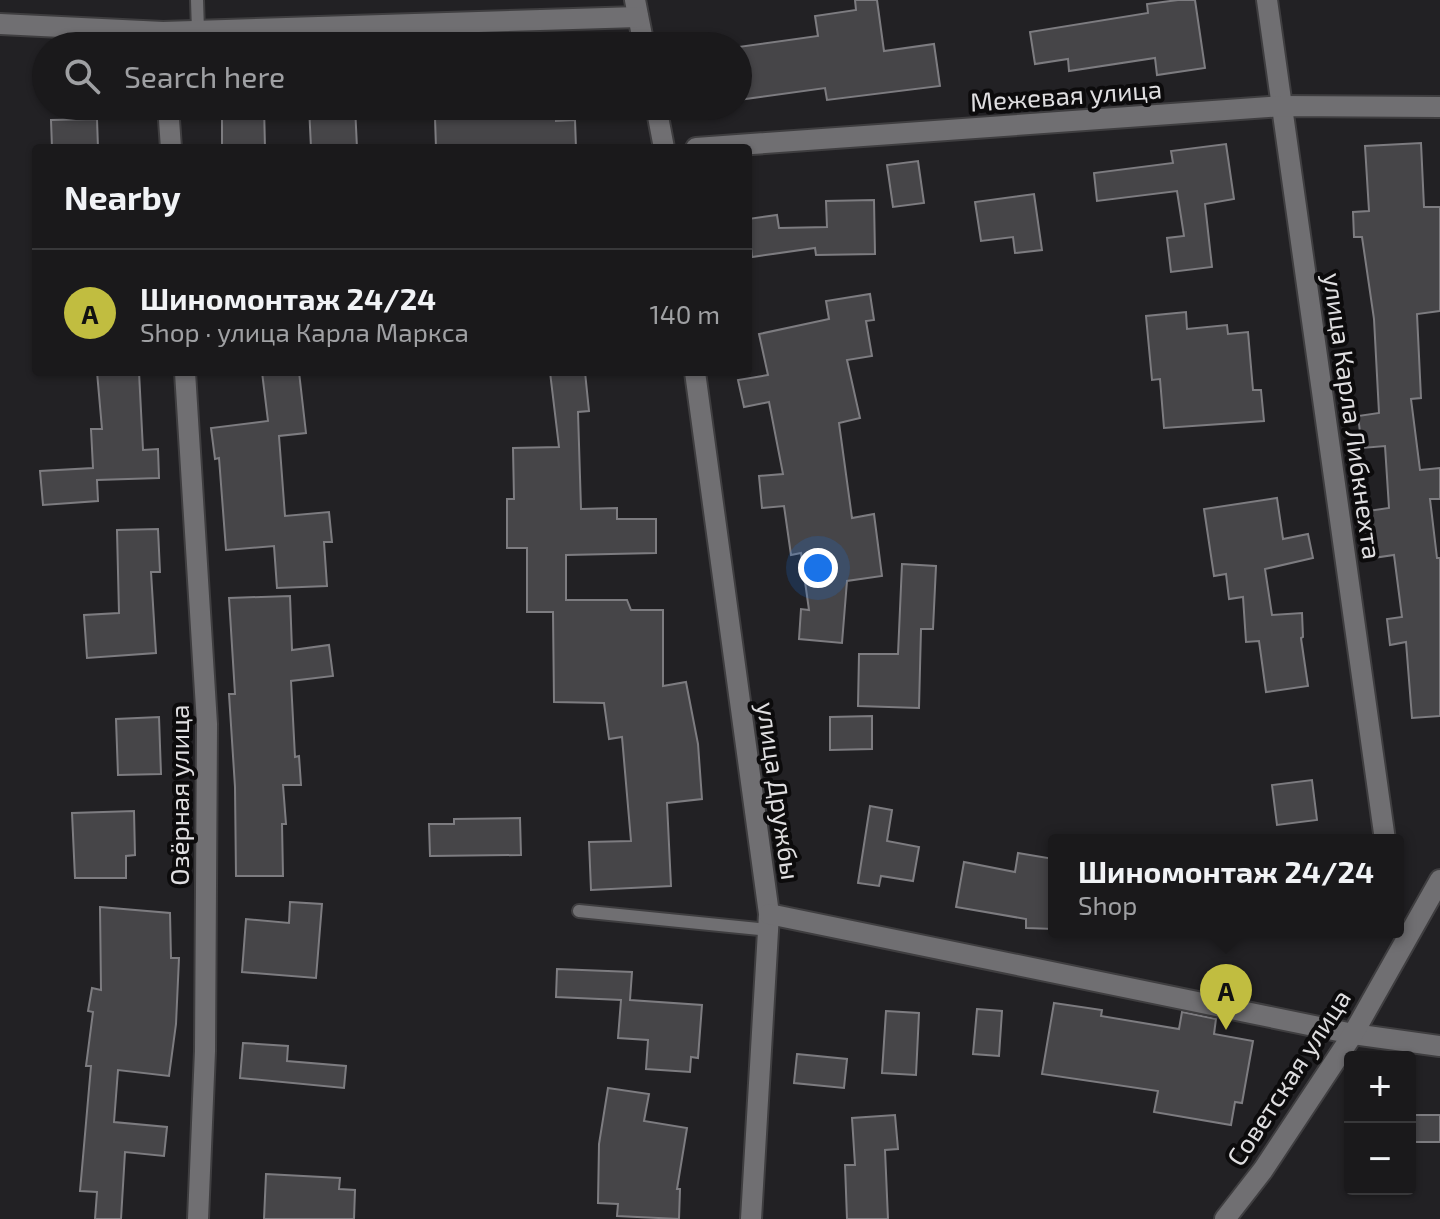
<!DOCTYPE html>
<html lang="en">
<head>
<meta charset="utf-8">
<style>
  :root { --surface:#1a191b; --page:#232224; --text:#f1f3f6; --muted:#9fa0a3; --line:#38383a; --accent:#c1bd40 }
  body { margin:0; font-family:"Exo 2",sans-serif; background:var(--page); color:var(--text) }
  .controls { position:absolute; right:24px; bottom:24px; display:grid; overflow:hidden; border-radius:8px; box-shadow:0 2px 6px #0004 }
  .controls button { width:72px; height:72px; display:grid; place-items:center; padding:0; border:0; border-bottom:2px solid var(--line); background:var(--surface); color:var(--text); font:40px sans-serif }
  .you { position:absolute; left:818px; top:568px; width:28px; height:28px; margin:-20px; border:6px solid #fff; border-radius:50%; background:#1a73e8; box-shadow:0 0 0 12px #1a73e833 }
  .badge { display:grid; place-items:center; width:52px; height:52px; border-radius:50%; background:var(--accent); color:#111; font-size:26px; font-weight:700 }
  .pin { position:absolute; translate:-50% -66px; filter:drop-shadow(0 2px 4px #0008) }
  .pin::after { content:''; position:absolute; top:42px; width:28px; height:24px; background:inherit; clip-path:polygon(0 0,100% 0,50% 100%) }
  .popup { position:absolute; left:1048px; top:834px; width:356px; height:104px; box-sizing:border-box; display:grid; place-content:center; border-radius:8px; background:var(--surface); filter:drop-shadow(0 2px 6px #0005); font-size:26px; white-space:nowrap; color:var(--muted) }
  .popup b { font-size:30px; color:var(--text) }
  .popup::after { content:''; position:absolute; left:50%; top:100%; margin-left:-16px; border:16px solid transparent; border-top-color:var(--surface) }
  .list { margin:0; padding:0; list-style:none }
  h2 { display:flex; justify-content:space-between; align-items:center; height:104px; margin:0; padding:0 32px; font-size:34px }
  h2 small { font-size:26px; font-weight:400; color:var(--muted) }
  .list li { display:grid; grid-template-columns:52px 1fr auto; gap:24px; align-items:center; box-sizing:border-box; height:128px; padding:0 32px; border-top:2px solid var(--line) }
  .list b { display:block; font-size:30px; white-space:nowrap }
  .list p { margin:0; font-size:26px; white-space:nowrap; color:var(--muted) }
  .list em { font-size:26px; font-style:normal; color:var(--muted) }
  .icon { flex:none; width:44px; height:44px; fill:none; stroke:currentColor; stroke-width:2; stroke-linecap:round; stroke-linejoin:round }
  .map { position:relative; flex:none; width:1440px; height:1219px; overflow:hidden }
  .search { position:absolute; background:var(--surface); box-shadow:0 2px 6px #0004; left:32px; top:32px; width:720px; height:88px; display:flex; align-items:center; gap:20px; box-sizing:border-box; padding:0 28px; border-radius:44px; color:var(--muted); font-size:30px }
  .panel { position:absolute; background:var(--surface); box-shadow:0 2px 6px #0004; left:32px; top:144px; width:720px; height:232px; border-radius:8px }
  .map>svg:first-child { display:block }
</style>
</head>
<body>
<div class="map">
<svg width="1440" height="1219" viewBox="0 0 1440 1219">
  <rect width="100%" height="100%" fill="#222124"/>
  <g fill="#464548" stroke="#7d7c80" stroke-width="2">
    <polygon points="855,0 877,0 884,51 934,44 940,86 827,100 825,88 738,100 738,47 818,36 815,16 856,10"/>
    <polygon points="1178,0 1195,0 1205,68 1157,75 1155,58 1069,71 1068,59 1035,64 1030,32 1148,13 1147,4"/>
    <polygon points="222,106 264,106 265,148 222,148"/>
    <polygon points="309,106 355,106 357,148 311,148"/>
    <polygon points="490,106 518,106 518,114 556,112 556,121 575,120 576,148 436,148 435,118 490,115"/>
    <polygon points="97,119 98,148 52,148 51,120"/>
    <polygon points="1421,143 1424,207 1440,207 1440,311 1417,314 1421,398 1411,399 1420,470 1440,468 1440,499 1430,499 1437,558 1440,558 1440,716 1412,718 1406,642 1390,645 1387,619 1402,617 1394,555 1373,558 1368,511 1389,508 1385,446 1362,448 1358,416 1379,413 1374,319 1362,237 1354,237 1353,212 1369,211 1365,146"/>
    <polygon points="1226,144 1234,199 1205,204 1212,267 1171,272 1167,238 1184,236 1177,191 1097,201 1094,173 1173,163 1171,151"/>
    <polygon points="918,161 924,203 893,207 887,165"/>
    <polygon points="1034,194 1042,250 1015,253 1013,237 981,241 975,202"/>
    <polygon points="874,200 875,254 816,255 815,248 752,257 748,219 777,215 779,228 827,227 826,201"/>
    <polygon points="870,294 874,320 866,321 872,356 847,360 860,418 839,423 852,518 874,514 882,576 847,581 842,643 799,639 801,609 809,610 801,553 791,555 784,506 762,508 759,476 783,474 769,402 744,407 738,380 768,375 759,334 829,319 826,301"/>
    <polygon points="1186,312 1187,329 1227,325 1228,334 1248,332 1253,390 1261,390 1264,421 1164,428 1160,379 1152,380 1146,316"/>
    <polygon points="97,372 139,372 143,450 158,449 159,478 97,480 98,501 43,505 40,471 93,468 91,429 102,429"/>
    <polygon points="262,372 299,372 306,433 279,436 285,516 329,512 332,542 324,542 327,586 277,588 274,546 226,550 219,458 215,459 211,428 268,421"/>
    <polygon points="550,372 585,372 589,411 578,412 581,509 617,508 617,519 656,519 656,553 566,555 566,600 627,600 631,610 663,610 663,686 686,682 698,744 702,799 667,803 671,886 591,890 589,842 631,841 622,737 609,739 604,703 554,702 553,612 527,612 527,548 507,548 507,499 514,499 513,448 559,447"/>
    <polygon points="1277,498 1283,539 1308,534 1313,558 1265,569 1272,615 1302,613 1303,637 1301,638 1308,686 1266,692 1259,641 1246,642 1243,597 1229,599 1226,574 1214,576 1204,509"/>
    <polygon points="158,529 160,572 151,572 156,653 87,658 84,615 119,613 117,530"/>
    <polygon points="902,564 936,566 933,629 921,629 919,708 858,706 859,654 898,654"/>
    <polygon points="290,596 292,650 329,645 333,676 291,681 295,757 299,756 301,785 283,785 286,824 282,824 283,876 236,876 235,787 229,694 235,694 229,598"/>
    <polygon points="872,716 872,749 830,750 830,717"/>
    <polygon points="159,717 161,774 118,775 116,719"/>
    <polygon points="1312,780 1317,820 1277,825 1272,785"/>
    <polygon points="870,806 892,810 887,841 919,847 913,881 881,876 879,886 858,883"/>
    <polygon points="134,811 135,855 126,856 126,878 75,878 72,813"/>
    <polygon points="520,818 521,855 430,856 429,824 454,824 454,819"/>
    <polygon points="1018,853 1054,859 1054,929 1026,928 1026,919 956,907 964,862 1015,872"/>
    <polygon points="290,902 322,904 316,978 242,972 246,919 289,923"/>
    <polygon points="100,907 170,913 171,958 179,958 176,1024 169,1076 118,1070 114,1122 167,1127 164,1156 125,1152 121,1219 95,1219 97,1192 80,1191 91,1066 86,1066 93,1012 88,1011 92,988 101,990"/>
    <polygon points="557,969 632,972 630,1000 702,1005 698,1058 691,1057 690,1072 646,1069 648,1040 618,1038 621,1000 556,997"/>
    <polygon points="1054,1003 1102,1010 1101,1016 1179,1029 1182,1012 1216,1019 1214,1034 1253,1041 1242,1103 1235,1102 1231,1125 1154,1112 1158,1091 1042,1074"/>
    <polygon points="977,1009 1002,1011 999,1056 973,1054"/>
    <polygon points="886,1011 919,1013 916,1075 882,1073"/>
    <polygon points="243,1043 288,1046 287,1061 346,1066 344,1088 240,1078"/>
    <polygon points="797,1054 847,1059 844,1088 794,1083"/>
    <polygon points="608,1088 649,1094 644,1121 687,1128 677,1189 680,1189 679,1219 617,1216 618,1204 598,1203 599,1144"/>
    <polygon points="895,1115 898,1149 885,1150 888,1219 847,1219 845,1165 855,1165 852,1118"/>
    <rect x="1410" y="1115" width="30" height="27"/>
    <polygon points="266,1174 340,1178 339,1189 355,1190 354,1219 264,1219"/>
  </g>
  <g fill="none" stroke-linecap="round" stroke-linejoin="round">
    <g stroke="#3f3e40" stroke-width="16">
      <g id="lane">
        <polyline points="197,0 198,31"/>
        <polyline points="579,911 769,930"/>
      </g>
    </g>
    <g stroke="#3f3e40" stroke-width="24">
      <g id="street">
        <polyline points="635,0 644,46"/>
        <polyline points="1267,0 1385,840"/>
        <polyline points="0,24 163,32 638,17"/>
        <polyline points="168,106 171,148"/>
        <polyline points="656,106 664,148"/>
        <polyline points="696,148 1282,106 1440,107"/>
        <polyline points="185,372 207,724 205,1051 198,1219"/>
        <polyline points="695,372 769,914 751,1219"/>
        <polyline points="769,914 1353,1034 1440,1046"/>
      </g>
    </g>
    <g stroke="#3f3e40" stroke-width="24">
      <polyline id="secondary" points="1225,1219 1263,1170 1353,1034 1440,880"/>
    </g>
    <use href="#lane" stroke="#706f72" stroke-width="12"/>
    <use href="#street" stroke="#706f72" stroke-width="20"/>
    <use href="#secondary" stroke="#706f72" stroke-width="20"/>
  </g>
  <g text-anchor="middle" stroke-width="8" stroke-linejoin="round" paint-order="stroke">
    <g font-size="26" fill="#dfdee0" stroke="#0c0b0c">
      <text transform="translate(1066 96) rotate(-4)" y="9">Межевая улица</text>
      <text transform="translate(1352 416) rotate(82)" y="9">улица Карла Либкнехта</text>
      <text transform="translate(778 791) rotate(82)" y="9">улица Дружбы</text>
      <text transform="translate(180 795) rotate(-90)" y="9">Озёрная улица</text>
      <text transform="translate(1289 1078) rotate(-57)" y="9">Советская улица</text>
    </g>
  </g>
</svg>
<div class="controls">
<button>+</button>
<button>−</button>
</div>
<div class="you"></div>
<div class="pin badge" style="left:1226px;top:1030px">A</div>
<div class="popup"><b>Шиномонтаж 24/24</b>Shop</div>
<div class="search"><svg class="icon" aria-label="search" viewBox="0 0 24 24"><circle cx="10" cy="10" r="6"/><path d="M15 15l6 6"/></svg>Search here</div>
<section class="panel">
<h2>Nearby<small></small></h2>
<ul class="list">
<li><span class="badge">A</span><div><b>Шиномонтаж 24/24</b><p>Shop · улица Карла Маркса</p></div><em>140 m</em></li>
</ul>
</section>
</div>
</body>
</html>
